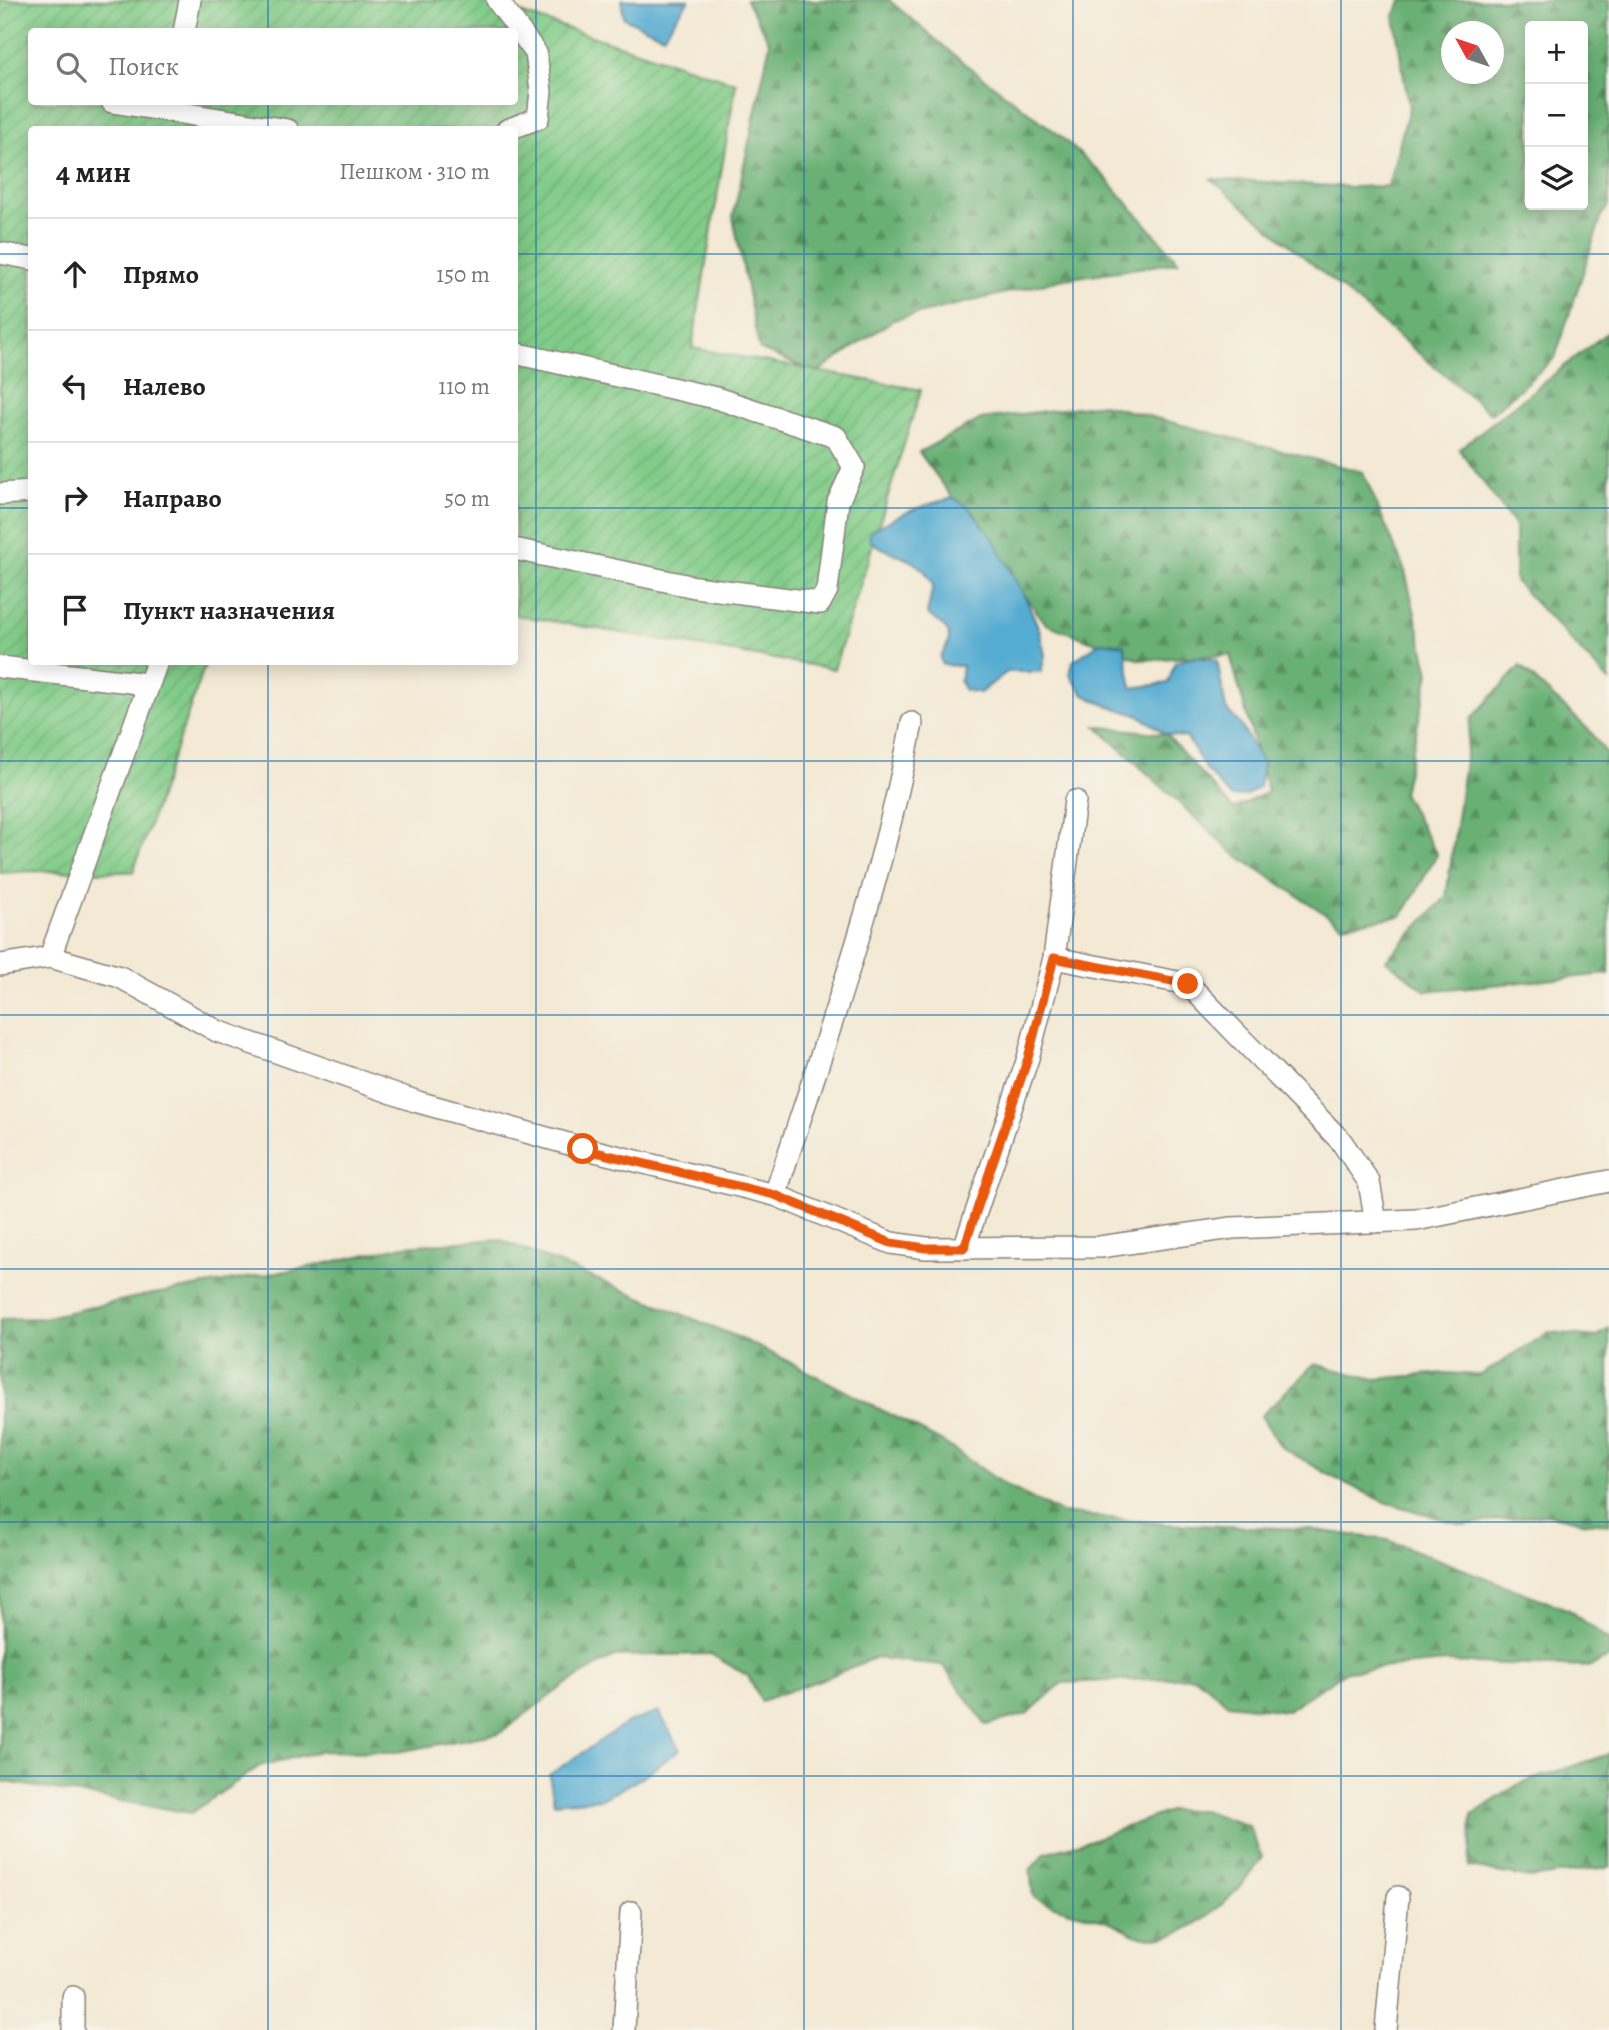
<!DOCTYPE html>
<html lang="ru">
<head>
<meta charset="utf-8">
<style>
  :root { --surface:#fff; --page:#f6f6f6; --text:#222; --muted:#767676; --line:#e0e0e0 }
  body { margin:0; font-family:Alegreya,serif; background:var(--page); color:var(--text) }
  .controls { position:absolute; right:21px; top:21px; display:grid; overflow:hidden; border-radius:7px; box-shadow:0 4px 18px #0003 }
  .controls button { width:63px; height:63px; display:grid; place-items:center; padding:0; border:0; border-bottom:2px solid var(--line); background:var(--surface); color:var(--text); font:35px sans-serif }
  .compass { position:absolute; left:1441px; top:21px; width:63px; height:63px; border-radius:50%; background:var(--surface); box-shadow:0 4px 18px #0003; rotate:310deg }
  .stop { position:absolute; width:21px; height:21px; margin:-16px; border:5px solid #ea580c; border-radius:50%; background:#fff }
  .stop.end { background:#ea580c; border-color:#fff; box-shadow:0 2px 7px #0008 }
  .list { margin:0; padding:0; list-style:none }
  h2 { display:flex; justify-content:space-between; align-items:center; height:91px; margin:0; padding:0 28px; font-size:30px }
  h2 small { font-size:23px; font-weight:400; color:var(--muted) }
  .list li { display:grid; grid-template-columns:46px 1fr auto; gap:21px; align-items:center; box-sizing:border-box; height:112px; padding:0 28px; border-top:2px solid var(--line) }
  .list b { display:block; font-size:26px; white-space:nowrap }
  .list em { font-size:23px; font-style:normal; color:var(--muted) }
  .icon { flex:none; width:38px; height:38px; fill:none; stroke:currentColor; stroke-width:2; stroke-linecap:round; stroke-linejoin:round }
  .map { position:relative; flex:none; width:1609px; height:2030px; overflow:hidden }
  .search { position:absolute; background:var(--surface); box-shadow:0 4px 18px #0003; left:28px; top:28px; width:490px; height:77px; display:flex; align-items:center; gap:18px; box-sizing:border-box; padding:0 24px; border-radius:7px; color:var(--muted); font-size:26px }
  .panel { position:absolute; background:var(--surface); box-shadow:0 4px 18px #0003; left:28px; top:126px; width:490px; height:539px; border-radius:7px }
  .map>svg:first-child { display:block }
</style>
</head>
<body>
<div class="map">
<svg width="1609" height="2030" viewBox="0 0 1609 2030">
  <defs>
    <pattern id="forest-firs" width="22" height="20" patternUnits="userSpaceOnUse" patternTransform="scale(1.75)"><rect width="22" height="20" fill="#69b075"/><path d="M5 1l3.5 6h-7zM16 11l3.5 6h-7z" fill="#568e5f"/></pattern>
    <pattern id="garden-furrows" width="10" height="10" patternUnits="userSpaceOnUse" patternTransform="scale(1.75)"><rect width="10" height="10" fill="#82cc89"/><path d="M-1 1l2-2M0 10L10 0M9 11l2-2" fill="none" stroke="#70af76"/></pattern>
  </defs>
  <rect width="100%" height="100%" fill="#f7f3e8"/>
  <filter id="ink" filterUnits="userSpaceOnUse"><feTurbulence type="fractalNoise" baseFrequency=".0143" numOctaves="2"/><feDisplacementMap in="SourceGraphic" scale="14" xChannelSelector="R" yChannelSelector="G"/><feConvolveMatrix kernelMatrix="1 2 1 2 8 2 1 2 1" color-interpolation-filters="sRGB"/></filter>
  <filter id="wash" filterUnits="userSpaceOnUse"><feTurbulence type="fractalNoise" baseFrequency=".00686" numOctaves="4" result="noise"/><feDisplacementMap in="SourceGraphic" scale="28" xChannelSelector="R" yChannelSelector="G"/><feGaussianBlur stdDeviation="1.57" result="paint"/><feColorMatrix in="noise" values="0 0 0 0 0 0 0 0 0 0 0 0 0 0 0 0 0 1.4 0 .05"/><feComposite in="paint" operator="in"/></filter>
  <g filter="url(#wash)">
    <rect width="100%" height="100%" fill="#f3e9d4"/>
    <g fill="url(#forest-firs)" stroke="#426648" stroke-width="2" fill-rule="evenodd">
      <polygon points="746,0 889,0 965,64 1058,134 1105,177 1179,262 1064,279 893,320 816,373 759,349 733,217 770,43"/>
      <path d="M1402,0H1609V205L1602,215L1555,358L1491,414L1211,179L1352,187L1388,186L1409,108L1394,16ZM1583,26V205H1530V26ZM1452,32H1494V74H1452Z"/>
      <polygon points="1609,331 1609,681 1515,581 1515,526 1459,449"/>
      <polygon points="1102,404 1363,472 1405,571 1429,673 1403,793 1437,855 1402,916 1342,925 1233,853 1096,726 1166,734 1233,809 1268,792 1230,655 1140,660 1046,624 919,452 981,419"/>
      <polygon points="1520,666 1590,731 1609,757 1609,974 1426,991 1386,960 1446,897 1471,719"/>
      <polygon points="499,1239 735,1336 784,1359 943,1442 1005,1485 1061,1513 1166,1524 1308,1529 1388,1540 1569,1610 1609,1640 1609,1658 1588,1667 1446,1662 1347,1671 1286,1711 1228,1704 1196,1677 1062,1683 1027,1714 986,1725 942,1665 874,1658 831,1676 761,1701 748,1676 710,1654 615,1656 566,1684 500,1733 397,1752 320,1751 260,1766 191,1813 0,1781 0,1319 42,1318 142,1296 309,1267 404,1246"/>
      <polygon points="1609,1328 1609,1524 1583,1522 1547,1514 1462,1525 1385,1502 1335,1478 1281,1447 1261,1416 1314,1364 1375,1379 1444,1373 1481,1375 1549,1332 1597,1337"/>
      <polygon points="1609,1754 1609,1867 1529,1878 1469,1867 1472,1815 1519,1784"/>
      <path d="M1172,1810H1202L1249,1826L1262,1858C1241,1891 1195,1937 1153,1938C1135,1938 1121,1924 1104,1920C1080,1913 1054,1909 1033,1896L1030,1870L1045,1853L1091,1840Z"/>
    </g>
    <path fill="url(#garden-furrows)" stroke="#4f7452" stroke-width="2" fill-rule="evenodd" d="M0,0H480L736,83L692,348L921,390L834,669L515,615L514,130H32V662H206L133,872L33,871L0,873ZM32,32H514V102H32Z"/>
    <g fill="#55acd2" stroke="#386477" stroke-width="2">
      <polygon points="621,0 689,0 663,36 624,18"/>
      <path d="M954,498L968,507L992,536L1028,603L1039,629L1045,655L1041,672H1007L980,693L965,690L960,682L962,666L943,665L940,658C956,634 950,630 927,614L933,585C930,580 927,573 923,570C909,556 886,553 870,541V532C897,515 922,504 954,498Z"/>
      <polygon points="1101,642 1124,645 1132,688 1168,683 1175,662 1196,657 1217,660 1226,709 1241,725 1263,764 1259,787 1247,795 1231,797 1207,771 1187,738 1166,734 1140,716 1103,704 1084,695 1070,675 1073,661"/>
      <polygon points="659,1712 680,1750 636,1781 602,1799 554,1803 549,1775 627,1723"/>
    </g>
  </g>
  <g filter="url(#ink)">
    <g fill="none" stroke-linecap="round" stroke-linejoin="round">
      <g stroke="#888278" stroke-width="24">
        <g id="minor">
          <polyline points="497,0 536,53 541,91 538,118 507,130"/>
          <polyline points="184,32 190,0"/>
          <polyline points="112,102 288,130"/>
          <polyline points="0,253 32,259"/>
          <polyline points="514,353 716,398 836,437 854,467 838,502 827,590 820,603 695,587 514,549"/>
          <polyline points="0,494 32,492"/>
          <polyline points="0,667 139,683 146,693"/>
          <polyline points="50,957 157,662"/>
          <polyline points="1054,958 1188,984 1341,1141 1369,1182 1376,1222"/>
          <polyline points="0,965 50,957 120,977 217,1031 418,1102 583,1148 775,1195 891,1243 926,1248 1100,1247 1232,1228 1416,1220 1609,1181"/>
          <path d="M775,1195C826,1039 882,884 912,723"/>
          <polyline points="964,1248 1028,1058 1054,958 1075,801"/>
          <polyline points="73,2030 73,1997"/>
          <polyline points="624,2030 631,1912"/>
          <polyline points="1386,2030 1398,1897"/>
        </g>
      </g>
      <use href="#minor" stroke="#fff" stroke-width="21"/>
    </g>
  </g>
  <g fill="none" stroke-linecap="round" stroke-linejoin="round" filter="url(#ink)">
    <polyline stroke="#ea580c" stroke-width="9" points="583,1149 775,1195 891,1243 926,1248 964,1248 1028,1058 1054,958 1188,984"/>
  </g>
  <path fill="none" stroke="#1f6fb2" stroke-width="2" stroke-opacity="0.55" d="M268,0V32M536,0V2030M804,0V2030M1073,0V2030M1341,0V2030M268,102V130M0,254H32M514,254H1609M0,508H32M514,508H1609M268,662V2030M0,761H1609M0,1015H1609M0,1269H1609M0,1522H1609M0,1776H1609"/>
</svg>
<div class="controls">
<button>+</button>
<button>−</button>
<button><svg class="icon" aria-label="layers" viewBox="0 0 24 24"><path d="M12 4l9 5-9 5-9-5zM3 14l9 5 9-5"/></svg></button>
</div>
<svg class="compass" viewBox="-18 -18 36 36"><path d="M0-13l5 13h-10z" fill="#e53935"/><path d="M0 13l5-13h-10z" fill="#767676"/></svg>
<div class="stop" style="left:583px;top:1149px"></div>
<div class="stop end" style="left:1188px;top:984px"></div>
<div class="search"><svg class="icon" aria-label="search" viewBox="0 0 24 24"><circle cx="10" cy="10" r="6"/><path d="M15 15l6 6"/></svg>Поиск</div>
<section class="panel">
<h2>4 мин<small>Пешком · 310 m</small></h2>
<ul class="list">
<li><svg class="icon" aria-label="ahead" viewBox="0 0 24 24"><path d="M12 20V5M6 11l6-6 6 6"/></svg><div><b>Прямо</b></div><em>150 m</em></li>
<li><svg class="icon" aria-label="left" viewBox="0 0 24 24"><path d="M17 20v-9H6M10 6l-5 5 5 5"/></svg><div><b>Налево</b></div><em>110 m</em></li>
<li><svg class="icon" aria-label="right" viewBox="0 0 24 24"><path d="M7 20v-9h11M14 6l5 5-5 5"/></svg><div><b>Направо</b></div><em>50 m</em></li>
<li><svg class="icon" aria-label="arrive" viewBox="0 0 24 24"><path d="M6 21V4h12l-3 4 3 4H6"/></svg><div><b>Пункт назначения</b></div></li>
</ul>
</section>
</div>
</body>
</html>
